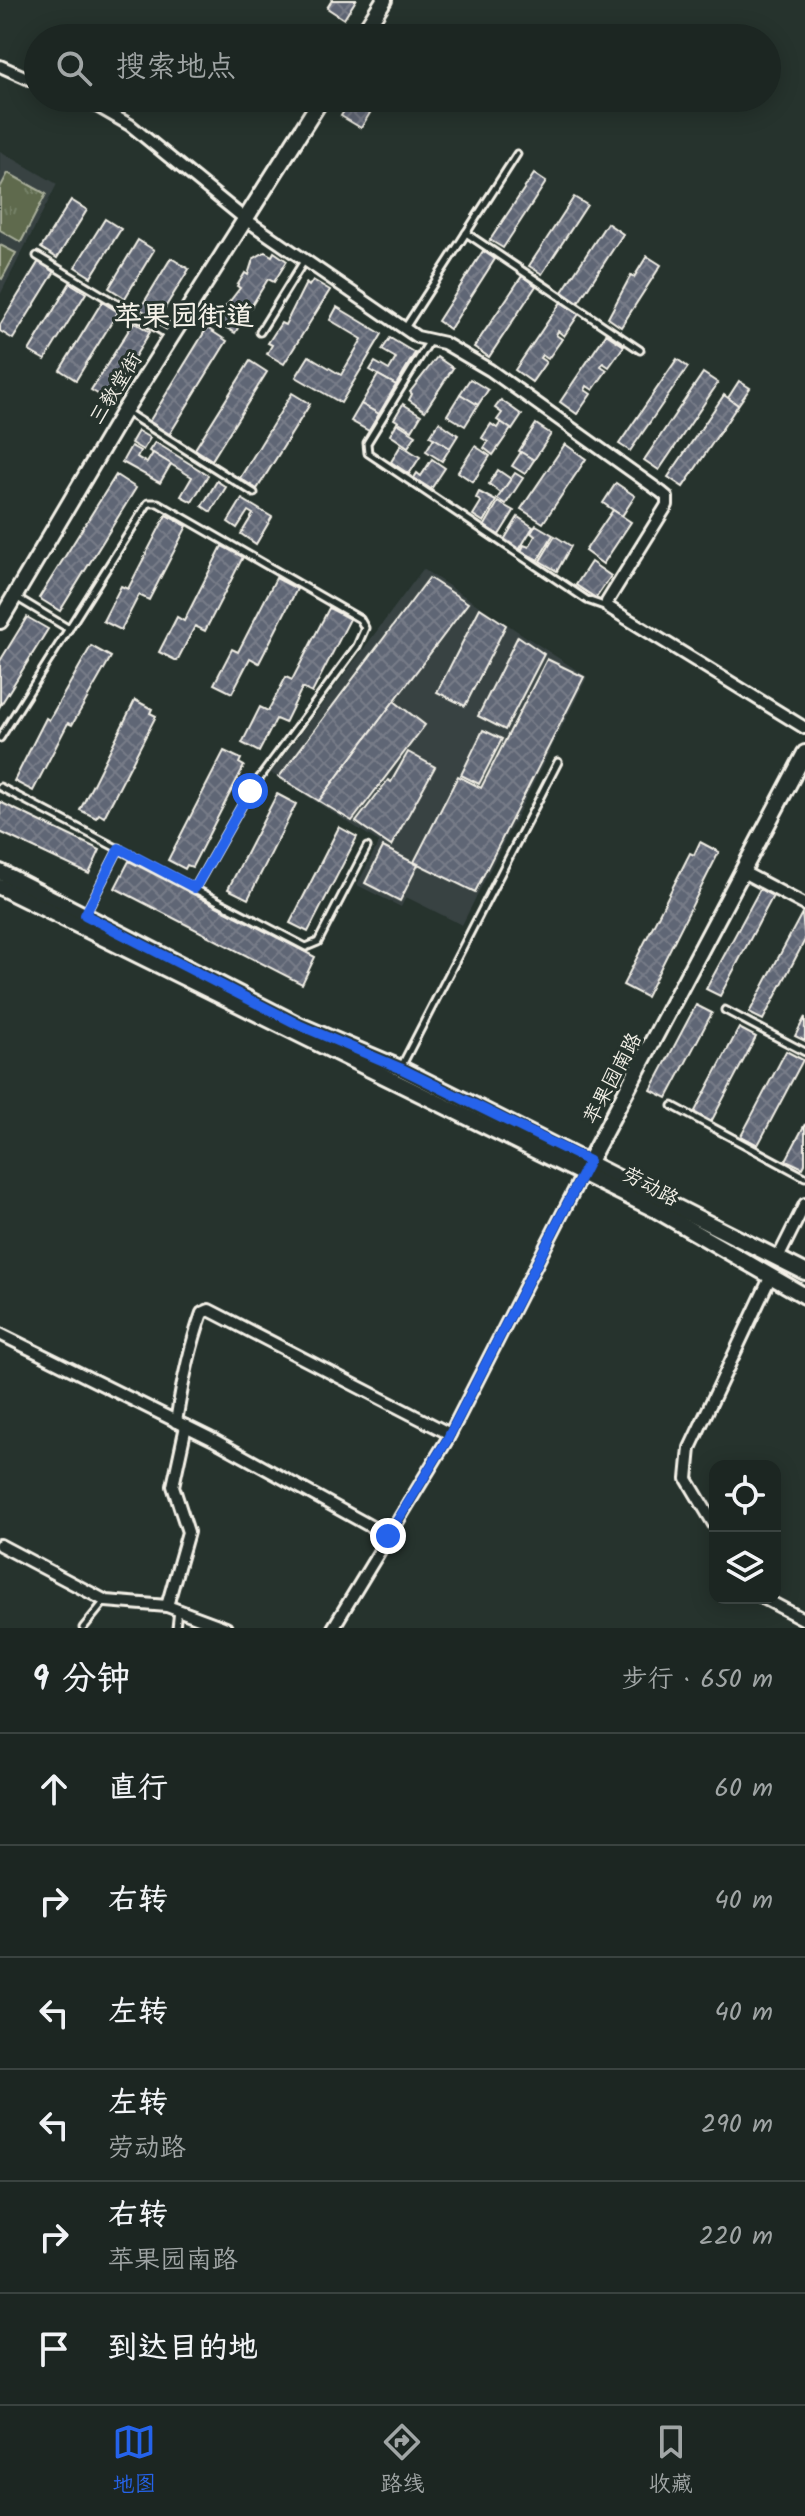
<!DOCTYPE html>
<html lang="zh">
<head>
<meta charset="utf-8">
<style>
  :root { --surface:#1c2622; --page:#29322f; --text:#f1f3f6; --muted:#a0a5a5; --line:#3a4340; --accent:#2563eb }
  body { margin:0; font-family:Kalam,"LXGW WenKai TC",sans-serif; background:var(--page); color:var(--text) }
  .controls { position:absolute; right:24px; bottom:24px; display:grid; overflow:hidden; border-radius:16px; box-shadow:0 4px 20px #0003 }
  .controls button { width:72px; height:72px; display:grid; place-items:center; padding:0; border:0; border-bottom:2px solid var(--line); background:var(--surface); color:var(--text); font:40px sans-serif }
  .stop { position:absolute; width:24px; height:24px; margin:-18px; border:6px solid #2563eb; border-radius:50%; background:#fff }
  .stop.end { background:#2563eb; border-color:#fff; box-shadow:0 2px 8px #0008 }
  .list { margin:0; padding:0; list-style:none }
  h2 { display:flex; justify-content:space-between; align-items:center; height:104px; margin:0; padding:0 32px; font-size:34px }
  h2 small { font-size:26px; font-weight:400; color:var(--muted) }
  .list li { display:grid; grid-template-columns:52px 1fr auto; gap:24px; align-items:center; box-sizing:border-box; height:112px; padding:0 32px; border-top:2px solid var(--line) }
  .list b { display:block; font-size:30px; white-space:nowrap }
  .list p { margin:0; font-size:26px; white-space:nowrap; color:var(--muted) }
  .list em { font-size:26px; font-style:normal; color:var(--muted) }
  .icon { flex:none; width:44px; height:44px; fill:none; stroke:currentColor; stroke-width:2; stroke-linecap:round; stroke-linejoin:round }
  .map { position:relative; flex:none; width:805px; height:1628px; overflow:hidden }
  .search { position:absolute; background:var(--surface); box-shadow:0 4px 20px #0003; left:24px; right:24px; top:24px; height:88px; display:flex; align-items:center; gap:20px; box-sizing:border-box; padding:0 28px; border-radius:44px; color:var(--muted); font-size:30px }
  .sheet { height:776px; background:var(--surface) }
  nav { display:flex; justify-content:space-around; align-items:center; box-sizing:border-box; height:112px; border-top:2px solid var(--line); background:var(--surface); font-size:22px; color:var(--muted) }
  nav a { display:grid; justify-items:center; gap:4px }
  nav .on { color:var(--accent) }
  .map>svg:first-child { display:block }
</style>
</head>
<body>
<div class="map">
<svg width="805" height="1628" viewBox="0 0 805 1628">
  <defs>
    <pattern id="grass-tufts" width="24" height="20" patternUnits="userSpaceOnUse" patternTransform="scale(2)"><rect width="24" height="20" fill="#5e6b4d"/><path d="M3 7l-1-3M5 7V3M7 7l1-3M15 17l-1-3M17 17v-4M19 17l1-3" fill="none" stroke="#768167"/></pattern>
    <pattern id="building-cross-hatch" width="8" height="8" patternUnits="userSpaceOnUse" patternTransform="scale(2)"><rect width="8" height="8" fill="#5f6674"/><path d="M0 0l8 8M0 8l8-8" fill="none" stroke="#777c88"/></pattern>
  </defs>
  <rect width="100%" height="100%" fill="#26332d"/>
  <filter id="ink" filterUnits="userSpaceOnUse"><feTurbulence type="fractalNoise" baseFrequency=".0125" numOctaves="2"/><feDisplacementMap in="SourceGraphic" scale="16" xChannelSelector="R" yChannelSelector="G"/><feConvolveMatrix kernelMatrix="1 2 1 2 8 2 1 2 1" color-interpolation-filters="sRGB"/></filter>
  <g filter="url(#ink)">
    <g fill="#374242">
      <polygon points="0,151 57,184 0,295"/>
      <polygon points="423,569 587,677 462,925 406,897 401,907 357,885 379,842 271,773"/>
    </g>
    <polygon fill="url(#grass-tufts)" stroke="#a9ae9a" stroke-width="2" points="8,173 46,194 21,242 0,230 0,188"/>
    <polygon fill="#5e6b4d" stroke="#a9ae9a" stroke-width="2" points="0,245 16,253 2,279 0,278"/>
    <g fill="url(#building-cross-hatch)" stroke="#f4f1e8" stroke-width="2">
      <polygon points="332,0 356,0 344,19 327,8"/>
      <polygon points="352,98 379,98 361,128 341,116"/>
      <polygon points="534,174 546,182 503,248 490,240"/>
      <polygon points="574,197 587,205 542,274 529,266"/>
      <polygon points="71,200 87,210 57,258 41,248"/>
      <polygon points="105,219 121,229 91,277 75,267"/>
      <polygon points="607,223 623,234 578,303 562,292"/>
      <polygon points="138,240 154,250 125,298 109,288"/>
      <polygon points="483,251 495,259 450,329 438,321"/>
      <polygon points="265,252 272,256 274,252 287,261 274,282 268,279 235,333 218,323 223,315 220,314 240,288 237,286 245,273 248,275 253,259"/>
      <polygon points="647,256 661,265 621,327 608,318 631,275 634,277"/>
      <polygon points="171,258 189,269 158,319 140,309"/>
      <polygon points="39,261 55,271 13,339 0,331 0,325"/>
      <polygon points="522,276 536,286 489,357 474,347"/>
      <polygon points="313,280 330,290 284,364 267,354 272,345 268,343 281,323 285,325 306,283 309,286"/>
      <polygon points="70,283 86,293 45,360 29,351"/>
      <polygon points="102,302 118,312 76,380 60,370"/>
      <polygon points="561,302 579,314 564,336 558,331 556,335 562,339 548,359 542,355 540,358 546,362 532,382 515,370"/>
      <polygon points="337,307 382,334 341,403 296,377 309,356 341,375 362,339 330,320"/>
      <polygon points="134,322 150,332 108,400 91,390"/>
      <polygon points="207,328 227,341 169,435 149,422"/>
      <polygon points="606,334 624,346 609,367 603,363 601,366 607,370 593,390 587,386 585,390 591,394 577,414 560,402"/>
      <polygon points="390,338 415,353 396,385 370,370 375,362 389,370 396,358 382,350"/>
      <polygon points="437,357 453,368 425,411 409,400 412,394 410,392"/>
      <polygon points="677,359 688,367 630,451 619,444"/>
      <polygon points="250,361 267,372 212,460 195,449"/>
      <polygon points="703,373 718,383 659,470 644,460"/>
      <polygon points="378,375 396,385 379,414 361,404"/>
      <polygon points="470,379 488,390 478,405 460,394"/>
      <polygon points="739,381 750,388 738,405 728,398"/>
      <polygon points="292,393 310,404 257,489 240,478"/>
      <polygon points="460,394 478,405 465,426 447,415"/>
      <polygon points="724,395 738,405 683,487 668,477"/>
      <polygon points="501,400 522,415 512,430 497,420 502,413 495,408"/>
      <polygon points="361,404 379,414 369,431 351,421"/>
      <polygon points="403,404 421,415 412,430 394,419"/>
      <polygon points="439,422 458,435 450,448 430,436"/>
      <polygon points="501,422 511,429 493,455 484,448 488,442 482,438 491,424 497,428"/>
      <polygon points="397,423 416,435 408,447 390,435"/>
      <polygon points="536,424 551,434 534,460 519,451"/>
      <polygon points="138,431 150,438 143,450 131,443"/>
      <polygon points="434,438 450,448 442,461 426,451"/>
      <polygon points="155,442 208,475 192,502 181,496 192,477 149,451"/>
      <polygon points="565,444 586,459 543,523 521,509"/>
      <polygon points="401,445 420,457 409,474 391,462"/>
      <polygon points="131,446 140,451 137,457 147,463 153,453 171,464 160,483 122,462"/>
      <polygon points="475,446 490,456 473,482 458,472"/>
      <polygon points="521,452 534,460 525,474 512,466"/>
      <polygon points="432,459 445,468 431,489 414,478 417,473 421,476"/>
      <polygon points="498,470 511,479 501,493 489,484"/>
      <polygon points="515,473 523,478 506,504 497,499"/>
      <polygon points="116,475 136,488 60,611 39,598"/>
      <polygon points="217,481 226,487 211,512 202,506"/>
      <polygon points="616,483 635,496 622,516 603,503"/>
      <polygon points="479,492 496,501 484,522 473,515 481,502 476,498"/>
      <polygon points="242,499 272,517 256,544 241,534 253,514 248,511 237,528 228,522"/>
      <polygon points="498,502 514,511 499,535 484,527"/>
      <polygon points="613,510 631,522 603,564 585,551"/>
      <polygon points="166,515 187,526 149,600 139,595 121,630 103,621 121,586 128,589"/>
      <polygon points="518,517 533,527 519,550 504,540"/>
      <polygon points="536,525 553,535 538,560 521,551 524,545 529,547 535,536 531,533"/>
      <polygon points="555,536 571,546 557,571 540,561"/>
      <polygon points="222,546 243,557 205,631 195,626 177,661 159,652 177,617 184,621"/>
      <polygon points="591,562 611,576 596,598 576,585"/>
      <polygon points="276,578 297,589 259,663 250,658 232,693 214,684 232,649 238,652"/>
      <polygon points="429,578 468,603 319,801 279,777"/>
      <polygon points="329,608 350,619 312,693 302,688 285,723 276,719 259,752 242,743 260,707 268,711 286,677 292,680"/>
      <polygon points="480,608 506,625 465,706 437,692"/>
      <polygon points="27,617 48,629 0,706 0,661"/>
      <polygon points="518,636 544,654 505,730 478,716"/>
      <polygon points="91,646 111,657 72,725 68,723 33,791 14,781 46,718 49,720"/>
      <polygon points="547,659 584,677 475,892 414,862 458,776 481,788"/>
      <polygon points="135,700 152,709 150,713 156,716 104,817 99,814 96,818 80,810"/>
      <polygon points="394,701 425,725 352,821 319,801"/>
      <polygon points="483,730 502,739 479,784 461,775"/>
      <polygon points="224,751 241,759 239,763 244,766 192,867 187,865 185,869 168,860"/>
      <polygon points="408,752 435,767 391,846 356,822 388,780 391,782"/>
      <polygon points="277,794 296,804 248,899 228,889"/>
      <polygon points="0,802 100,850 89,874 0,832"/>
      <polygon points="339,827 357,837 308,932 290,923"/>
      <polygon points="700,842 719,852 646,997 623,985 690,853 694,855"/>
      <polygon points="383,847 418,865 400,901 365,883"/>
      <polygon points="129,861 315,957 302,984 115,888"/>
      <polygon points="760,889 773,896 720,996 706,989"/>
      <polygon points="802,913 805,940 763,1020 749,1013"/>
      <polygon points="696,1005 712,1013 667,1098 651,1090"/>
      <polygon points="805,1017 805,1041 795,1036"/>
      <polygon points="739,1028 756,1037 711,1122 694,1113"/>
      <polygon points="786,1051 803,1060 758,1145 741,1136"/>
      <polygon points="805,1124 805,1164 803,1168 786,1160"/>
    </g>
    <g fill="none" stroke-linecap="round" stroke-linejoin="round">
      <g stroke="#f4f1e8" stroke-width="11">
        <g id="lane">
          <polyline points="466,233 640,350"/>
          <polyline points="37,256 170,336"/>
          <polyline points="405,328 517,154"/>
          <polyline points="260,332 304,261"/>
          <polyline points="429,342 367,443 368,453 587,600 607,607"/>
          <polyline points="126,412 254,493"/>
          <polyline points="16,597 69,629"/>
          <polyline points="0,738 148,503 158,503 360,619 365,628 357,646 250,791 195,888"/>
          <polyline points="0,787 306,947 318,942 367,847"/>
          <polyline points="85,915 119,848"/>
          <polyline points="725,1010 805,1052"/>
          <polyline points="401,1067 558,762"/>
          <polyline points="673,1106 805,1177"/>
          <polyline points="83,1628 105,1601"/>
          <polyline points="176,1628 178,1610"/>
        </g>
      </g>
      <g stroke="#f4f1e8" stroke-width="16">
        <g id="street">
          <polyline points="0,66 38,83"/>
          <polyline points="83,98 130,125 245,219 417,337 444,343 490,370 661,492 667,497 667,505 607,602 608,607 805,728"/>
          <polyline points="743,872 805,905"/>
          <polyline points="778,1258 805,1204"/>
          <polyline points="0,1334 214,1440 388,1536"/>
          <path d="M176,1422C182,1384 189,1349 202,1313L209,1310L450,1434"/>
          <polyline points="715,1526 687,1479 690,1448 770,1278"/>
          <polyline points="0,1545 106,1601 167,1606 226,1628"/>
          <polyline points="763,1598 805,1620"/>
          <polyline points="167,1606 188,1532 173,1486 186,1426"/>
          <polyline points="333,1628 447,1440 583,1173"/>
        </g>
      </g>
      <g stroke="#f4f1e8" stroke-width="20">
        <g id="secondary">
          <polyline points="360,38 384,0"/>
          <polyline points="0,621 124,411 322,98"/>
          <polyline points="0,872 299,1025 400,1068 805,1272"/>
          <polyline points="0,887 656,1210 805,1296"/>
          <polyline points="586,1167 805,753"/>
        </g>
      </g>
      <use href="#lane" stroke="#26332d" stroke-width="5"/>
      <use href="#street" stroke="#26332d" stroke-width="10"/>
      <use href="#secondary" stroke="#26332d" stroke-width="14"/>
    </g>
  </g>
  <g fill="none" stroke-linecap="round" stroke-linejoin="round" filter="url(#ink)">
    <polyline stroke="#2563eb" stroke-width="10" points="250,791 195,888 119,848 85,915 299,1025 400,1068 589,1161 447,1440 388,1536"/>
  </g>
  <g text-anchor="middle" stroke-width="6" stroke-linejoin="round" paint-order="stroke">
    <g font-size="20" fill="#f4f1e8" stroke="#26332d">
      <text transform="translate(115 388) rotate(-58)" y="7">三教堂街</text>
      <text transform="translate(612 1078) rotate(-62)" y="7">苹果园南路</text>
      <text transform="translate(651 1186) rotate(28)" y="7">劳动路</text>
    </g>
    <g font-size="28" font-weight="bold" fill="#f4f1e8" stroke="#26332d">
      <text x="184" y="325">苹果园街道</text>
    </g>
  </g>
</svg>
<div class="controls">
<button><svg class="icon" aria-label="locate" viewBox="0 0 24 24"><circle cx="12" cy="12" r="6"/><path d="M12 2v4M12 18v4M2 12h4M18 12h4"/></svg></button>
<button><svg class="icon" aria-label="layers" viewBox="0 0 24 24"><path d="M12 4l9 5-9 5-9-5zM3 14l9 5 9-5"/></svg></button>
</div>
<div class="stop" style="left:250px;top:791px"></div>
<div class="stop end" style="left:388px;top:1536px"></div>
<div class="search"><svg class="icon" aria-label="search" viewBox="0 0 24 24"><circle cx="10" cy="10" r="6"/><path d="M15 15l6 6"/></svg>搜索地点</div>
</div>
<section class="sheet">
<h2>9 分钟<small>步行 · 650 m</small></h2>
<ul class="list">
<li><svg class="icon" aria-label="ahead" viewBox="0 0 24 24"><path d="M12 20V5M6 11l6-6 6 6"/></svg><div><b>直行</b></div><em>60 m</em></li>
<li><svg class="icon" aria-label="right" viewBox="0 0 24 24"><path d="M7 20v-9h11M14 6l5 5-5 5"/></svg><div><b>右转</b></div><em>40 m</em></li>
<li><svg class="icon" aria-label="left" viewBox="0 0 24 24"><path d="M17 20v-9H6M10 6l-5 5 5 5"/></svg><div><b>左转</b></div><em>40 m</em></li>
<li><svg class="icon" aria-label="left" viewBox="0 0 24 24"><path d="M17 20v-9H6M10 6l-5 5 5 5"/></svg><div><b>左转</b><p>劳动路</p></div><em>290 m</em></li>
<li><svg class="icon" aria-label="right" viewBox="0 0 24 24"><path d="M7 20v-9h11M14 6l5 5-5 5"/></svg><div><b>右转</b><p>苹果园南路</p></div><em>220 m</em></li>
<li><svg class="icon" aria-label="arrive" viewBox="0 0 24 24"><path d="M6 21V4h12l-3 4 3 4H6"/></svg><div><b>到达目的地</b></div></li>
</ul>
</section>
<nav>
<a class="on"><svg class="icon" aria-label="map" viewBox="0 0 24 24"><path d="M3 6l6-2 6 2 6-2v14l-6 2-6-2-6 2zM9 4v14M15 6v14"/></svg>地图</a>
<a><svg class="icon" aria-label="directions" viewBox="0 0 24 24"><path d="M12 3l9 9-9 9-9-9zM9 14v-3h6M13 9l2 2-2 2"/></svg>路线</a>
<a><svg class="icon" aria-label="saved" viewBox="0 0 24 24"><path d="M7 4h10v16l-5-4-5 4z"/></svg>收藏</a>
</nav>
</body>
</html>
